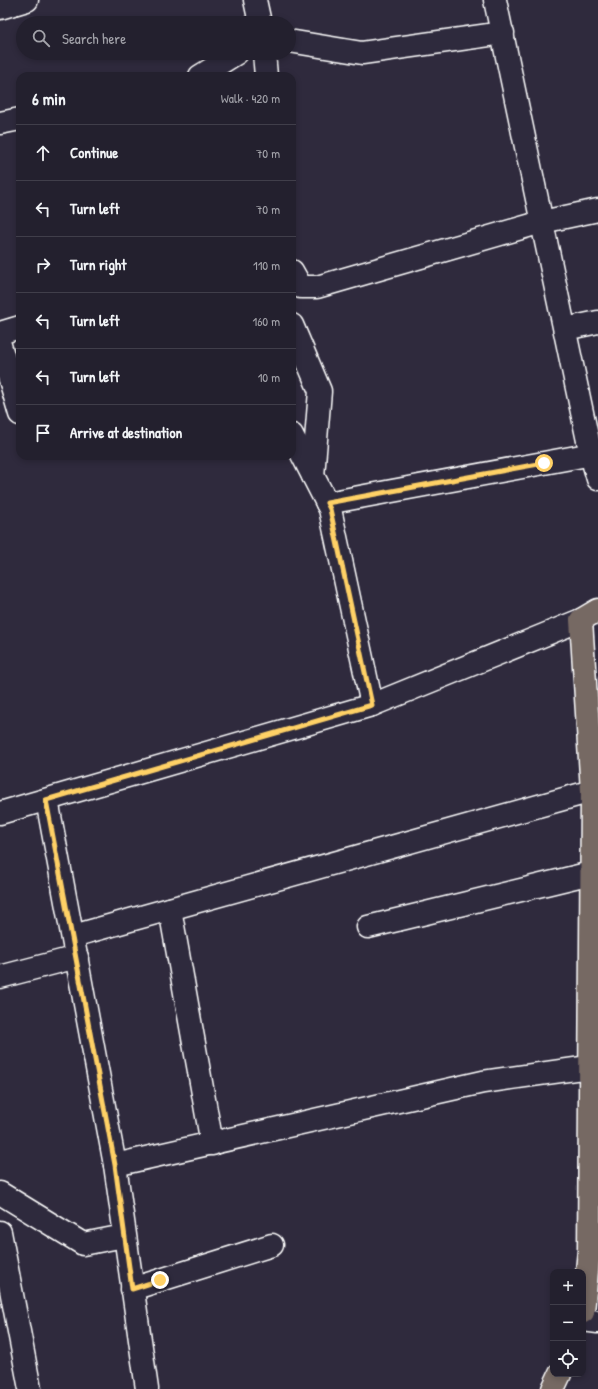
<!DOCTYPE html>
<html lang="en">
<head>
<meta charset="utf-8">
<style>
  :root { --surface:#23202e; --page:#2f2d3a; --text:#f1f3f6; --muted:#a3a3aa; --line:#403e4a }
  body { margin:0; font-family:"Patrick Hand",sans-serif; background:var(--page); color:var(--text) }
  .controls { position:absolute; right:12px; bottom:12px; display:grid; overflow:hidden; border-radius:8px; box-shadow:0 2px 6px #0003 }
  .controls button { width:36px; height:36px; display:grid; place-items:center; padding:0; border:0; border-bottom:1px solid var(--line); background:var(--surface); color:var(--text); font:20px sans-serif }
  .stop { position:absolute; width:12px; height:12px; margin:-9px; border:3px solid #ffd166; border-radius:50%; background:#fff }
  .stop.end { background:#ffd166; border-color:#fff; box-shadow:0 1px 4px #0008 }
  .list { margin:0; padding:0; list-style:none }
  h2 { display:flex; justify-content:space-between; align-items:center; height:52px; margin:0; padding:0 16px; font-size:17px }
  h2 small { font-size:13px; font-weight:400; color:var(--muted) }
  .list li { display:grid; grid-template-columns:26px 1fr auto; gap:12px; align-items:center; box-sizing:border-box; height:56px; padding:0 16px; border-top:1px solid var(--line) }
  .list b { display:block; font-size:15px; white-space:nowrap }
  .list em { font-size:13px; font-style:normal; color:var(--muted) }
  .icon { flex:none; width:22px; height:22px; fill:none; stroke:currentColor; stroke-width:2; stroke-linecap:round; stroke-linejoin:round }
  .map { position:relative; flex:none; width:598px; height:1389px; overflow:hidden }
  .search { position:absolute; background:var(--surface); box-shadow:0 2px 6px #0003; left:16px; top:16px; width:280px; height:44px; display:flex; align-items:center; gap:10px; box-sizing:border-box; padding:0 14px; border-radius:22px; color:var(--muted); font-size:15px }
  .panel { position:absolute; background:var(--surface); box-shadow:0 2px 6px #0003; left:16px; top:72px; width:280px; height:388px; border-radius:12px }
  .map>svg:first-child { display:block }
</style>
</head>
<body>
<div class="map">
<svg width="598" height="1389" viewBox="0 0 598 1389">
  <rect width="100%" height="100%" fill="#2f2a3d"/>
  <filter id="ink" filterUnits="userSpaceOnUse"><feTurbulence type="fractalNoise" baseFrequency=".025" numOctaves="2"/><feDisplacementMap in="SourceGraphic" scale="8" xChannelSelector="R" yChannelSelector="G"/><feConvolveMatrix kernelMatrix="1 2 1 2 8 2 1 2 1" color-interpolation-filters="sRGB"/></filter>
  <g filter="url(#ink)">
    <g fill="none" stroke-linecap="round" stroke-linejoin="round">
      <g stroke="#fff" stroke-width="25">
        <g id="minor">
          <polyline points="255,0 260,23"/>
          <polyline points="495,0 591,455 598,479"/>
          <polyline points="0,8 27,0"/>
          <polyline points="289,41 362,53 503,33"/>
          <polyline points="264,53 266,76"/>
          <polyline points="200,76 237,53"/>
          <polyline points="0,123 20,119"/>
          <polyline points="292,271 301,287 317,287 542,222 598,210"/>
          <polyline points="292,325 320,391 313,476"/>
          <polyline points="565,329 598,322"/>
          <polyline points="0,333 20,327"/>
          <polyline points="0,345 20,414"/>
          <polyline points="292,435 330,509 372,705"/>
          <polyline points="327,503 598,453"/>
          <polyline points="47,800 115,1165 147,1389"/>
          <polyline points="0,813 372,705 581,620"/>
          <polyline points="170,909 212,1144"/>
          <polyline points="368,927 591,873"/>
          <polyline points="73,936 592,791"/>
          <polyline points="0,977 77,957"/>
          <polyline points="115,1165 483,1082 589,1067"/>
          <polyline points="0,1193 83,1244 124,1236"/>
          <polyline points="0,1232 30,1389"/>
          <polyline points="132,1289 272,1245"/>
          <polyline points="583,1320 598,1322"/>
        </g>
      </g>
      <g stroke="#fff" stroke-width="25">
        <g id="major">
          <polyline points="583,1312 589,1250 592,791 581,620 598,610"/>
          <polyline points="553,1389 560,1374"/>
        </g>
      </g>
      <use href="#minor" stroke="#2f2a3d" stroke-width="22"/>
      <use href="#major" stroke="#766964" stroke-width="22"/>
    </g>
  </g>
  <g fill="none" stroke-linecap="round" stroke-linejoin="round" filter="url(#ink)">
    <polyline stroke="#ffd166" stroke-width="5" points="160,1280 132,1289 115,1165 46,800 372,705 330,509 327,503 544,463"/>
  </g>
</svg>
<div class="controls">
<button>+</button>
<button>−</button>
<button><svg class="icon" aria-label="locate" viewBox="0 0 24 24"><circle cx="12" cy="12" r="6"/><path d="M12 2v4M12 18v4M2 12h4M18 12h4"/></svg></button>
</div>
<div class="stop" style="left:544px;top:463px"></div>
<div class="stop end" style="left:160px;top:1280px"></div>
<div class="search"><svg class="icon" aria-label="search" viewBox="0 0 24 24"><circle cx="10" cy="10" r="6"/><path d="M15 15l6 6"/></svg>Search here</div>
<section class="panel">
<h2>6 min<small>Walk · 420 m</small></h2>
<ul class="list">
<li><svg class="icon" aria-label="ahead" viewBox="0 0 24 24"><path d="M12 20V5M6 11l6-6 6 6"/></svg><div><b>Continue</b></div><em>70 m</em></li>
<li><svg class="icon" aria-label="left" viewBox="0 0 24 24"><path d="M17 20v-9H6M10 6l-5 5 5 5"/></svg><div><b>Turn left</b></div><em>70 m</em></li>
<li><svg class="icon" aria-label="right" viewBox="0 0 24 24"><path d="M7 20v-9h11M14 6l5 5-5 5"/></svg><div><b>Turn right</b></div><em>110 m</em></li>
<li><svg class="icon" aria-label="left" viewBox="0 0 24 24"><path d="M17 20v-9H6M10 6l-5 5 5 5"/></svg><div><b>Turn left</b></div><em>160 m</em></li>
<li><svg class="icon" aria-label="left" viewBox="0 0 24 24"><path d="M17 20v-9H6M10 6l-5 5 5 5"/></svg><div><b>Turn left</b></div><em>10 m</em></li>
<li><svg class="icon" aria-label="arrive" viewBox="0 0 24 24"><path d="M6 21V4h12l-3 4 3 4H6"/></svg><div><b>Arrive at destination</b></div></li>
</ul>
</section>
</div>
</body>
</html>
